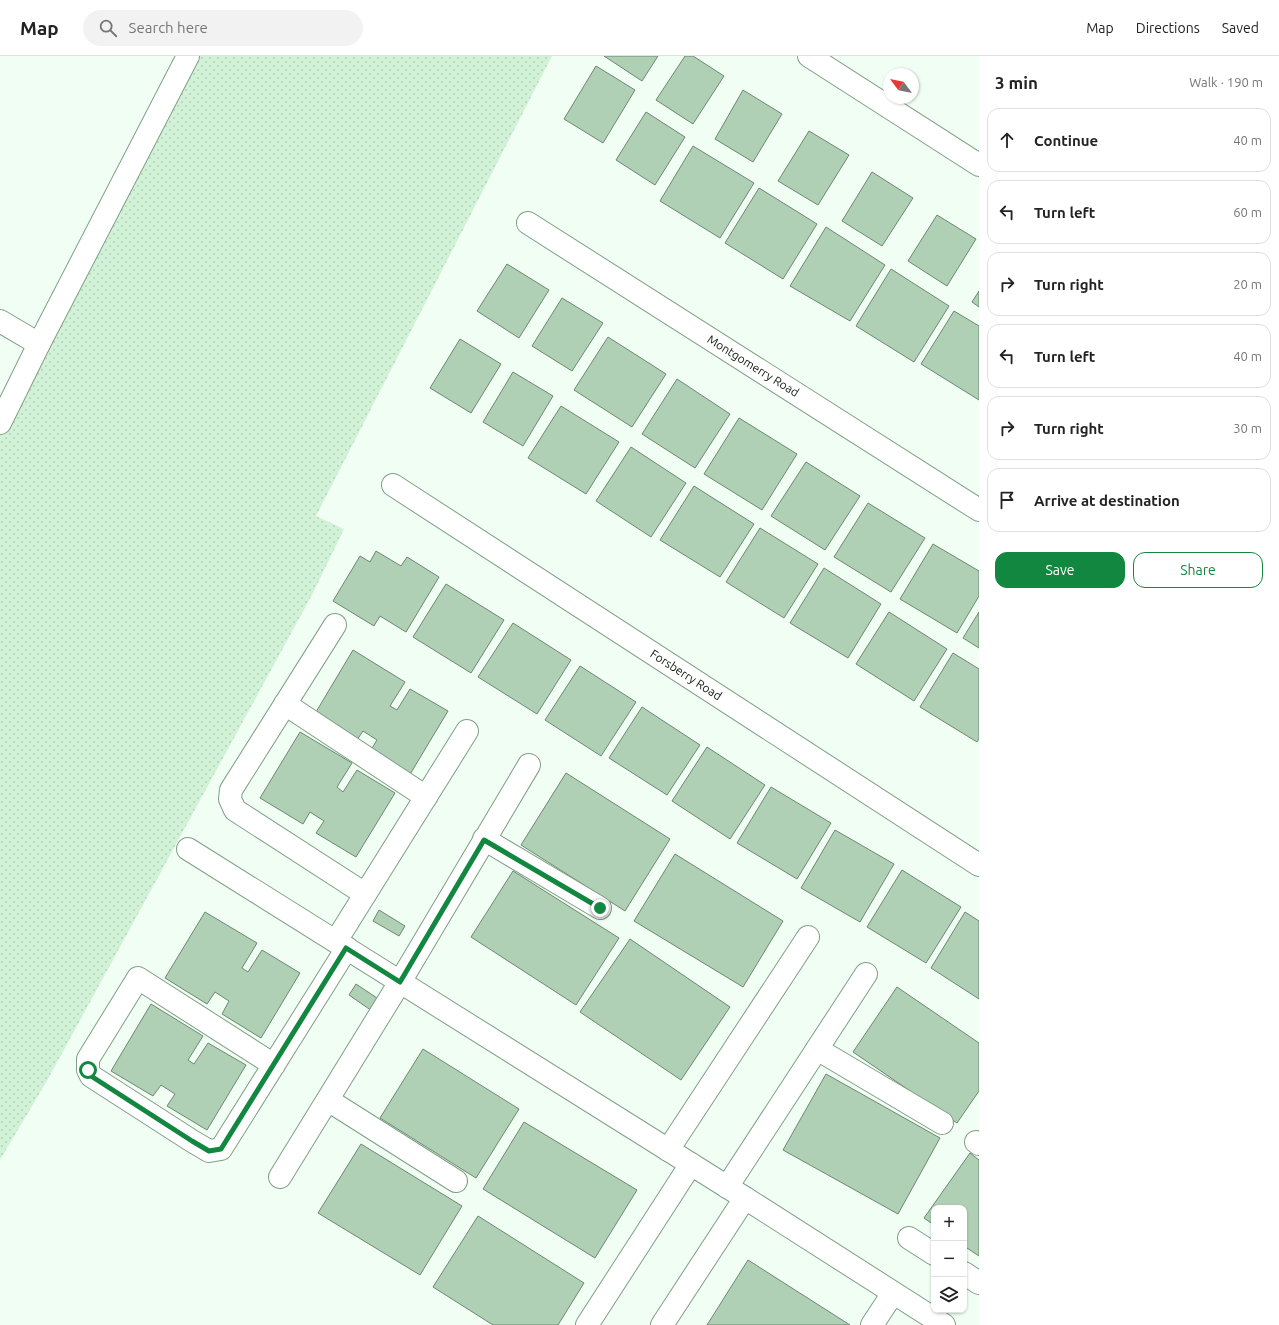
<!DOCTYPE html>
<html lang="en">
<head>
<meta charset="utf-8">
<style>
  :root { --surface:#fff; --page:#f2f2f2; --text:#222; --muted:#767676; --line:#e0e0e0; --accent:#118740 }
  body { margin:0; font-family:Ubuntu,sans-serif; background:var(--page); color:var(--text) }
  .controls { position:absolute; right:12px; bottom:12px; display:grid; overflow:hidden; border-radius:8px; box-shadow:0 1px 3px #0004 }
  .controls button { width:36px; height:36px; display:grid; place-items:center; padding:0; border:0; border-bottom:1px solid var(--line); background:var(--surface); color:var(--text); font:20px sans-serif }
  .compass { position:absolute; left:883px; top:12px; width:36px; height:36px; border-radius:50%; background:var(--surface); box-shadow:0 1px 3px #0004; rotate:302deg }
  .stop { position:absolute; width:12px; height:12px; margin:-9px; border:3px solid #118740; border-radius:50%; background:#fff }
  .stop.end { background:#118740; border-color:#fff; box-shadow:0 1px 4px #0008 }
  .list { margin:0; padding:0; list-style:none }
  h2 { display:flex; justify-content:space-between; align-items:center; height:52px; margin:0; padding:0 16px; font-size:17px }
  h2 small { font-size:13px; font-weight:400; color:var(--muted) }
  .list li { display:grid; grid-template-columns:26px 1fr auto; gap:12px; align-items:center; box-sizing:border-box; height:64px; margin:0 8px 8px; padding:0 8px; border:1px solid var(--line); border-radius:12px }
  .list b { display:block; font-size:15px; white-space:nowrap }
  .list em { font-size:13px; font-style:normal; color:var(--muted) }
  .actions { display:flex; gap:8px; padding:12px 16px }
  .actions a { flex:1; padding:9px 0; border:1px solid var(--accent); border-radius:12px; text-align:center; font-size:14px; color:var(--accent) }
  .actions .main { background:var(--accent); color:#fff }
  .icon { flex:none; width:22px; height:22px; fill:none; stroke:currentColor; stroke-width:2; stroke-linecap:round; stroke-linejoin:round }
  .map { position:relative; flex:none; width:979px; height:1269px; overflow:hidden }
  header { display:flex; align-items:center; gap:24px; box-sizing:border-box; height:56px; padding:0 20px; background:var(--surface); border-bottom:1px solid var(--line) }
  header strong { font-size:19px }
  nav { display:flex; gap:22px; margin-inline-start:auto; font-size:14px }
  .search { width:280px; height:36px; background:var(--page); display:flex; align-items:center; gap:10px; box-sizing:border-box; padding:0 14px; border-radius:22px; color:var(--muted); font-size:15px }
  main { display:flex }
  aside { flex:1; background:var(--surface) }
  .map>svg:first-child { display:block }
</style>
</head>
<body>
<header>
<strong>Map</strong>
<div class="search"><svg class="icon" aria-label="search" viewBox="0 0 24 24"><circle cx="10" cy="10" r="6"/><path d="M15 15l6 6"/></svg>Search here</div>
<nav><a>Map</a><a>Directions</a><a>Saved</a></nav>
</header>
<main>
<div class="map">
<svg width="979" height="1269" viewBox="0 0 979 1269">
  <defs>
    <pattern id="grass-dots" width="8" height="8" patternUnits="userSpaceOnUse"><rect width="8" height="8" fill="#d2f2d8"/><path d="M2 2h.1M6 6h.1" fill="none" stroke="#b3cfb8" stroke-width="1.8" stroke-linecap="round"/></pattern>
  </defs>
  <rect width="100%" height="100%" fill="#f1fef3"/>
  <polygon fill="url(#grass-dots)" points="190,0 552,0 316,460 344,473 313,537 48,1023 0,1104 0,377"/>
  <g fill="#b0d0b5" stroke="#6b8971">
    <polygon points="604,0 658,0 642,25"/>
    <polygon points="685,0 693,0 724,20 693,68 656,44"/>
    <polygon points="596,10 635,34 603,87 564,63"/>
    <polygon points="743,34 782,58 753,106 715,83"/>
    <polygon points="646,56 685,81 655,129 616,104"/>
    <polygon points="809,75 849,99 818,149 778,125"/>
    <polygon points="693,90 754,127 720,182 660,145"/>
    <polygon points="872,116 913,142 882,190 842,165"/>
    <polygon points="759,132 817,168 783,223 725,187"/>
    <polygon points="937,159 976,183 947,230 908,205"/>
    <polygon points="826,171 885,209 850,265 790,230"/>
    <polygon points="507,208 549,234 519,282 477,255"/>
    <polygon points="891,213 949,250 914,306 856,270"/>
    <polygon points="979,235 979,251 972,246"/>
    <polygon points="562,242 603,267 572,315 532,290"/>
    <polygon points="954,255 979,270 979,344 921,308"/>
    <polygon points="608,281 666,318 632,371 574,334"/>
    <polygon points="460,283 501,308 471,357 430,332"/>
    <polygon points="513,316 553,340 523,390 483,366"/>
    <polygon points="677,323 730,358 695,412 642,378"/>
    <polygon points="561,350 619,386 586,438 528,402"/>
    <polygon points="739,362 797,398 762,454 704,418"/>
    <polygon points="631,391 686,427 651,481 596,445"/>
    <polygon points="806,406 860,440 825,494 771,460"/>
    <polygon points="694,430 754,468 720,521 660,484"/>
    <polygon points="868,447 925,482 891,536 834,501"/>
    <polygon points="760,472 818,508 784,562 726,526"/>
    <polygon points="933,488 979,515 979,540 957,577 900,543"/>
    <polygon points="376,495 401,510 407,501 439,521 406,576 380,560 374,570 333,545 360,500 370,506"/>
    <polygon points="824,512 881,548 848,602 790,567"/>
    <polygon points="446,528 504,564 471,617 413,581"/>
    <polygon points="889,556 947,593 914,645 856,608"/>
    <polygon points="979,556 979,592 963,582"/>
    <polygon points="513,567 571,604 537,658 478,621"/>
    <polygon points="353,594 405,626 390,650 397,654 410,633 448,655 409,720 369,697 377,684 363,675 355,687 313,661"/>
    <polygon points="953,597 979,613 979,683 977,686 920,651"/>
    <polygon points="580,610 636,646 601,700 545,664"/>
    <polygon points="642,651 700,689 667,739 609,702"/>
    <polygon points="300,676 352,707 337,731 343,736 357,714 395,737 356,801 316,777 324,765 310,756 303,768 260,742"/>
    <polygon points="707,691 765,729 730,783 672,745"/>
    <polygon points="566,717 670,783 625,855 521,789"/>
    <polygon points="771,731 831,767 797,823 737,787"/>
    <polygon points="835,774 894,808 860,866 801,832"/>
    <polygon points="675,798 783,865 743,931 634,865"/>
    <polygon points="902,814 961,851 926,907 867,871"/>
    <polygon points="513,815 619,882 576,949 471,881"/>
    <polygon points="379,854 405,870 399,880 373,865"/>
    <polygon points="205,856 257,887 242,912 248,916 262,894 300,917 261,982 222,958 229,945 215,936 207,948 165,922"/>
    <polygon points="965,856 979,865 979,943 931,912"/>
    <polygon points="630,883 730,951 681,1024 580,956"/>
    <polygon points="356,928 380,944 372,955 349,939"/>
    <polygon points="897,931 979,987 979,1035 957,1067 853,996"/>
    <polygon points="151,948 203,980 188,1004 194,1008 208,987 246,1009 207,1074 167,1050 175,1038 161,1029 153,1040 111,1015"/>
    <polygon points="423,993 519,1053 476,1122 380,1062"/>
    <polygon points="826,1018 940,1082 898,1158 783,1094"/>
    <polygon points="524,1066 637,1134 595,1202 483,1133"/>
    <polygon points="361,1088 462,1150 420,1219 318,1157"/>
    <polygon points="970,1097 979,1104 979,1200 964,1190 964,1152 934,1152 934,1169 924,1162"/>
    <polygon points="478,1160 584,1227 558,1269 493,1269 433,1231"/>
    <polygon points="748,1204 850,1269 707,1269"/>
  </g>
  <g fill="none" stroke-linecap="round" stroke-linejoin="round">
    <g stroke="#809f86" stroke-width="24">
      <g id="minor">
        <polyline points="809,0 979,109"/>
        <polyline points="528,167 979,454"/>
        <polyline points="0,265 39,288"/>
        <polyline points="0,367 39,288 188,0"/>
        <polyline points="393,429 979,809"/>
        <polyline points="335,569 231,734 230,743 235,754 365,838"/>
        <polyline points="285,648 426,741"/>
        <polyline points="484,783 600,852"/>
        <polyline points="188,793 745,1142 944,1269"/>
        <polyline points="336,885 467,675"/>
        <polyline points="817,993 942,1067"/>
        <polyline points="274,1009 138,922 88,1003 88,1014 91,1020 192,1085 209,1095 221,1093 347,892"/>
        <polyline points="328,1044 456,1125"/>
        <polyline points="976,1086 979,1088"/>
        <polyline points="668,1094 808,881"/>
        <polyline points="280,1121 400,926 529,709"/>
        <polyline points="727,1131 866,918"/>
        <polyline points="909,1182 934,1198"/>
        <polyline points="964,1217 979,1227"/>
        <polyline points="587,1269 691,1108"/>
        <polyline points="662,1269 745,1142"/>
        <polyline points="872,1269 893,1237"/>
      </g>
    </g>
    <use href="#minor" stroke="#fff" stroke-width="22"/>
  </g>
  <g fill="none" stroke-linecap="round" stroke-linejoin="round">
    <polyline stroke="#118740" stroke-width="5" points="88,1014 91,1020 192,1085 209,1095 221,1093 346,892 400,926 484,784 600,852"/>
  </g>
  <g text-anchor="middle" stroke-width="4" stroke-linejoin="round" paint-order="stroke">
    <g font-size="12" fill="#0d190f" stroke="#fff">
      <text transform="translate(753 310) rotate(32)" y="4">Montgomerry Road</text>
      <text transform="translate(686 619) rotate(33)" y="4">Forsberry Road</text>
    </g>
  </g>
</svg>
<div class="controls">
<button>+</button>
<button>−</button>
<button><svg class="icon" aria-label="layers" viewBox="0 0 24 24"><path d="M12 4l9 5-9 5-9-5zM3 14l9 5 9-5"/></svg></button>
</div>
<svg class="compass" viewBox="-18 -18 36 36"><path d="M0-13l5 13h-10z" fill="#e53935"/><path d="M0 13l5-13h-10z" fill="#767676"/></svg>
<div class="stop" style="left:88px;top:1014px"></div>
<div class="stop end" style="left:600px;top:852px"></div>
</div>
<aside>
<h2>3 min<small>Walk · 190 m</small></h2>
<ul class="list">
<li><svg class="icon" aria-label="ahead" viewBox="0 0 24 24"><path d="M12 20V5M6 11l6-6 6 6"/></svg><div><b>Continue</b></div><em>40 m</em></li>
<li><svg class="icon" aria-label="left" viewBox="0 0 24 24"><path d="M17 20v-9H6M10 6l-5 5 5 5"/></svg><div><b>Turn left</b></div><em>60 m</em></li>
<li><svg class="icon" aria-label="right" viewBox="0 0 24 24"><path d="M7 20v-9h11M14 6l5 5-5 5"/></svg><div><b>Turn right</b></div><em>20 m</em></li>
<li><svg class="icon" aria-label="left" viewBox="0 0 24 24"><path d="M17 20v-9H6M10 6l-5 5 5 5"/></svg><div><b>Turn left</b></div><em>40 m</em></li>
<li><svg class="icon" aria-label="right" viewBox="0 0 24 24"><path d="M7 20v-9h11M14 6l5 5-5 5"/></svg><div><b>Turn right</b></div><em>30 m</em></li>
<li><svg class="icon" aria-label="arrive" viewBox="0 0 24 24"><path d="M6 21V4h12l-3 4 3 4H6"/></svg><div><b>Arrive at destination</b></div></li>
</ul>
<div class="actions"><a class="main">Save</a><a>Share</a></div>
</aside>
</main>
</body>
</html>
